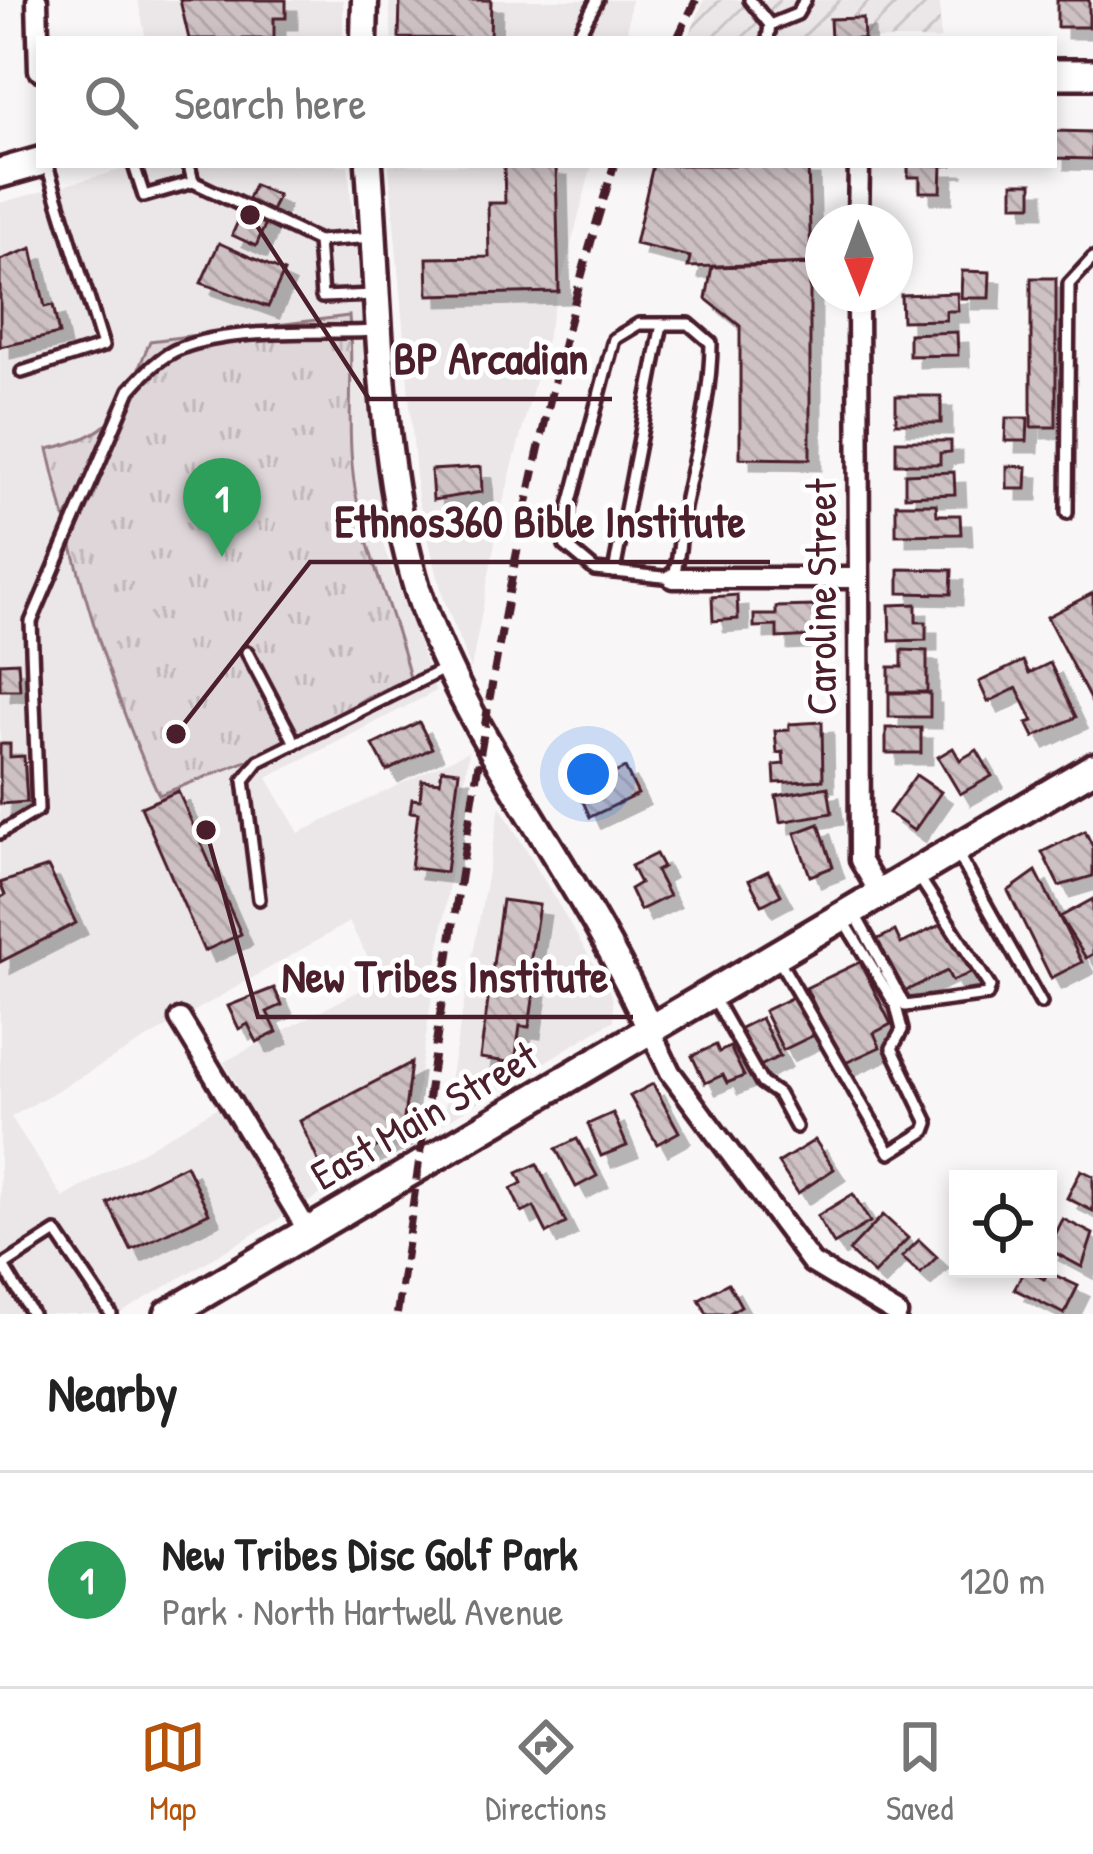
<!DOCTYPE html>
<html lang="en">
<head>
<meta charset="utf-8">
<style>
  :root { --surface:#fff; --page:#f2f2f2; --text:#222; --muted:#767676; --line:#e0e0e0; --accent:#b45309 }
  body { margin:0; font-family:"Patrick Hand",sans-serif; background:var(--page); color:var(--text) }
  .controls { position:absolute; right:36px; bottom:36px; display:grid; overflow:hidden; border-radius:0px; box-shadow:0 6px 18px #0003 }
  .controls button { width:108px; height:108px; display:grid; place-items:center; padding:0; border:0; border-bottom:3px solid var(--line); background:var(--surface); color:var(--text); font:60px sans-serif }
  .compass { position:absolute; left:805px; top:204px; width:108px; height:108px; border-radius:50%; background:var(--surface); box-shadow:0 6px 18px #0003; rotate:179deg }
  .you { position:absolute; left:588px; top:774px; width:42px; height:42px; margin:-30px; border:9px solid #fff; border-radius:50%; background:#1a73e8; box-shadow:0 0 0 18px #1a73e833 }
  .badge { display:grid; place-items:center; width:78px; height:78px; border-radius:50%; background:var(--accent); color:#fff; font-size:39px; font-weight:700 }
  .pin { position:absolute; translate:-50% -99px; filter:drop-shadow(0 3px 6px #0008) }
  .pin::after { content:''; position:absolute; top:63px; width:42px; height:36px; background:inherit; clip-path:polygon(0 0,100% 0,50% 100%) }
  .list { margin:0; padding:0; list-style:none }
  h2 { display:flex; justify-content:space-between; align-items:center; height:156px; margin:0; padding:0 48px; font-size:51px }
  h2 small { font-size:39px; font-weight:400; color:var(--muted) }
  .list li { display:grid; grid-template-columns:78px 1fr auto; gap:36px; align-items:center; box-sizing:border-box; height:216px; padding:0 48px; border-top:3px solid var(--line) }
  .list b { display:block; font-size:45px; white-space:nowrap }
  .list p { margin:0; font-size:39px; white-space:nowrap; color:var(--muted) }
  .list em { font-size:39px; font-style:normal; color:var(--muted) }
  .icon { flex:none; width:66px; height:66px; fill:none; stroke:currentColor; stroke-width:2; stroke-linecap:round; stroke-linejoin:round }
  .map { position:relative; flex:none; width:1093px; height:1314px; overflow:hidden }
  .search { position:absolute; background:var(--surface); box-shadow:0 6px 18px #0003; left:36px; right:36px; top:36px; height:132px; display:flex; align-items:center; gap:30px; box-sizing:border-box; padding:0 42px; border-radius:0px; color:var(--muted); font-size:45px }
  .sheet { height:372px; background:var(--surface) }
  nav { display:flex; justify-content:space-around; align-items:center; box-sizing:border-box; height:168px; border-top:3px solid var(--line); background:var(--surface); font-size:33px; color:var(--muted) }
  nav a { display:grid; justify-items:center; gap:6px }
  nav .on { color:var(--accent) }
  .map>svg:first-child { display:block }
</style>
</head>
<body>
<div class="map">
<svg width="1093" height="1314" viewBox="0 0 1093 1314">
  <defs>
    <pattern id="industrial-furrows" width="10" height="10" patternUnits="userSpaceOnUse" patternTransform="scale(3)"><rect width="10" height="10" fill="#ebe6e8"/><path d="M-1 1l2-2M0 10L10 0M9 11l2-2" fill="none" stroke="#cbc5c7"/></pattern>
    <pattern id="park-tufts" width="24" height="20" patternUnits="userSpaceOnUse" patternTransform="scale(3)"><rect width="24" height="20" fill="#ded6d9"/><path d="M3 7l-1-3M5 7V3M7 7l1-3M15 17l-1-3M17 17v-4M19 17l1-3" fill="none" stroke="#c0b7ba"/></pattern>
    <pattern id="building-back-hatch" width="6" height="6" patternUnits="userSpaceOnUse" patternTransform="scale(3)"><rect width="6" height="6" fill="#cdc1c4"/><path d="M-1 5l2 2M0 0l6 6M5-1l2 2" fill="none" stroke="#b2a5a9"/></pattern>
    <filter id="shadow"><feDropShadow dx="11" dy="11" stdDeviation="0" flood-color="#0004"/></filter>
  </defs>
  <rect width="100%" height="100%" fill="#f8f6f7"/>
  <filter id="ink" filterUnits="userSpaceOnUse"><feTurbulence type="fractalNoise" baseFrequency=".00833" numOctaves="2"/><feDisplacementMap in="SourceGraphic" scale="24" xChannelSelector="R" yChannelSelector="G"/><feConvolveMatrix kernelMatrix="1 2 1 2 8 2 1 2 1" color-interpolation-filters="sRGB"/></filter>
  <g filter="url(#ink)">
    <g fill="#ebe6e8" fill-rule="evenodd">
      <polygon points="138,0 343,0 343,35 342,39 146,39"/>
      <polygon points="389,0 631,0 626,39 392,39"/>
      <path d="M139,165H348L384,548L436,691L267,778L299,833L469,751L410,1141L119,1314H0V203ZM349,922L380,980L224,1062L242,1093L63,1198L11,1117Z"/>
      <polygon points="389,165 592,165 502,506 471,669 443,597 418,498"/>
      <polygon points="500,806 612,995 614,1020 442,1124"/>
    </g>
    <polygon fill="url(#industrial-furrows)" points="704,0 940,0 940,39 688,39"/>
    <path fill="url(#park-tufts)" stroke="#947a82" stroke-width="3" d="M349,316C354,366 347,415 352,464C358,540 393,606 410,678L367,697L291,744L159,795C106,683 76,569 48,449C122,434 123,404 150,341Z"/>
    <g fill="url(#building-back-hatch)" stroke="#4a1f2b" stroke-width="3" filter="url(#shadow)">
      <polygon points="180,0 286,0 286,18 274,18 274,39 189,39"/>
      <polygon points="400,0 491,0 490,39 399,38"/>
      <rect x="1057" y="0" width="32" height="27"/>
      <polygon points="863,18 864,39 831,39 830,19"/>
      <polygon points="1054,131 1092,132 1092,159 1054,158"/>
      <polygon points="504,165 556,165 559,292 428,295 427,258 489,257 488,203 505,203"/>
      <polygon points="653,165 808,165 811,263 688,267 690,257 635,244"/>
      <polygon points="908,165 953,165 942,166 941,192 920,192 920,177 908,177"/>
      <rect x="1013" y="183" width="19" height="22"/>
      <polygon points="254,185 278,195 256,246 232,235"/>
      <polygon points="219,243 284,272 268,307 201,283"/>
      <polygon points="32,248 45,307 53,305 59,334 0,347 0,260"/>
      <polygon points="823,264 823,281 810,282 810,459 740,458 740,326 706,299 712,267"/>
      <polygon points="962,271 990,272 989,298 961,298"/>
      <rect x="1031" y="278" width="25" height="149"/>
      <polygon points="957,293 958,311 946,311 946,320 902,321 901,295"/>
      <polygon points="957,332 958,355 909,356 909,334"/>
      <rect x="896" y="396" width="45" height="27"/>
      <polygon points="1006,418 1028,418 1027,441 1005,441"/>
      <polygon points="896,441 951,441 951,452 940,453 940,464 896,464"/>
      <polygon points="1007,466 1027,467 1026,489 1007,489"/>
      <polygon points="481,467 482,492 433,500 431,470"/>
      <polygon points="954,472 955,494 905,496 905,474"/>
      <polygon points="896,504 936,504 937,515 960,515 961,534 896,535"/>
      <polygon points="899,569 952,570 951,594 899,593"/>
      <polygon points="1093,593 1093,705 1047,617"/>
      <polygon points="737,595 738,619 713,621 712,597"/>
      <polygon points="916,604 916,622 926,622 926,640 890,641 889,605"/>
      <polygon points="814,606 815,636 777,638 777,626 754,627 754,615 776,615 776,607"/>
      <polygon points="902,650 927,651 927,692 889,692 889,667 902,667"/>
      <polygon points="1023,661 1029,673 1050,663 1076,717 1034,737 1027,723 1033,721 1017,688 988,702 979,682"/>
      <polygon points="18,662 20,690 0,690 0,663"/>
      <rect x="889" y="693" width="41" height="24"/>
      <polygon points="419,722 432,748 387,771 373,745"/>
      <polygon points="822,722 823,780 775,783 774,765 784,764 783,752 777,753 775,731 789,730 789,724"/>
      <rect x="886" y="728" width="35" height="25"/>
      <polygon points="0,744 10,744 10,757 24,756 27,802 0,804"/>
      <polygon points="953,748 960,760 977,750 992,776 960,794 938,757"/>
      <polygon points="625,768 638,794 590,817 578,791"/>
      <polygon points="442,769 459,771 446,872 411,868 418,813 410,812 412,799 420,800 422,780 440,782"/>
      <polygon points="916,775 941,792 914,831 889,813"/>
      <polygon points="828,787 832,813 780,822 776,796"/>
      <polygon points="178,791 241,934 204,951 141,807"/>
      <polygon points="819,824 833,867 810,876 795,833"/>
      <polygon points="1085,831 1093,847 1093,876 1059,886 1042,852"/>
      <polygon points="656,854 663,867 656,871 669,896 640,910 630,889 640,883 631,866"/>
      <polygon points="48,867 76,923 0,962 0,898 5,895 0,883"/>
      <polygon points="768,871 781,895 762,905 749,880"/>
      <polygon points="1036,871 1082,962 1051,978 1008,891"/>
      <polygon points="1093,899 1093,954 1086,958 1060,917"/>
      <polygon points="502,900 539,905 527,984 535,986 529,1027 520,1026 515,1063 480,1058"/>
      <polygon points="946,922 971,973 952,981 947,971 901,993 876,940 895,931 901,944"/>
      <polygon points="860,962 891,1024 874,1033 880,1047 843,1064 806,988"/>
      <polygon points="274,988 282,1005 267,1012 277,1032 257,1042 248,1024 239,1029 228,1006"/>
      <polygon points="795,996 814,1035 783,1050 764,1011"/>
      <polygon points="761,1018 780,1056 756,1068 737,1030"/>
      <polygon points="716,1045 719,1052 730,1047 744,1076 727,1083 723,1075 705,1083 692,1056"/>
      <polygon points="411,1063 402,1134 324,1174 300,1121"/>
      <polygon points="653,1084 679,1132 657,1144 630,1096"/>
      <polygon points="613,1113 627,1146 601,1156 588,1124"/>
      <polygon points="577,1139 597,1176 576,1187 556,1149"/>
      <polygon points="815,1140 834,1169 798,1193 778,1163"/>
      <polygon points="537,1164 566,1223 547,1233 534,1207 522,1213 511,1189 522,1183 517,1173"/>
      <polygon points="186,1165 209,1213 131,1250 108,1203"/>
      <polygon points="1081,1170 1093,1176 1093,1211 1067,1198"/>
      <polygon points="853,1194 870,1222 834,1244 817,1216"/>
      <polygon points="883,1215 908,1238 874,1274 849,1251"/>
      <polygon points="1063,1219 1093,1234 1082,1267 1048,1249"/>
      <polygon points="919,1240 937,1257 920,1274 902,1257"/>
      <polygon points="1025,1269 1044,1279 1048,1272 1078,1286 1064,1314 1014,1289"/>
      <polygon points="728,1283 741,1306 728,1314 707,1314 699,1299"/>
    </g>
    <g fill="none" stroke-linecap="round" stroke-linejoin="round">
      <g stroke="#4a1f2b" stroke-width="18">
        <g id="service">
          <polyline points="750,0 770,25 768,39"/>
          <polyline points="770,25 797,14 805,0"/>
          <polyline points="576,39 597,0"/>
          <polyline points="134,165 144,196 193,182 189,165"/>
          <polyline points="193,182 318,241 322,297 375,295"/>
          <polyline points="318,241 373,237"/>
          <path d="M639,324H689L711,343C711,398 696,449 685,503C679,529 682,552 673,578L595,570L565,545L569,509L614,339Z"/>
          <polyline points="22,372 103,346 47,165"/>
          <polyline points="1067,513 1069,284 1093,258"/>
          <polyline points="614,572 662,324"/>
          <polyline points="247,652 295,743"/>
          <path d="M0,833L38,810L31,622L130,390C145,373 160,356 181,348C233,327 322,334 379,331"/>
          <polyline points="956,851 1041,1003"/>
          <polyline points="259,899 244,780 259,761 444,669"/>
          <polyline points="856,916 905,1006 987,995 990,987 919,877"/>
          <polyline points="777,957 890,1153 925,1131 928,1123 892,1048 902,1030 896,1006 844,921"/>
          <polyline points="712,995 762,1083 778,1094 796,1127"/>
          <polyline points="32,1314 3,1266 56,1232 111,1314"/>
        </g>
      </g>
      <g stroke="#4a1f2b" stroke-width="27">
        <g id="minor">
          <polyline points="37,0 39,70"/>
          <polyline points="858,222 859,165"/>
          <polyline points="858,294 860,860 881,895"/>
          <polyline points="673,578 857,578"/>
          <polyline points="180,1019 308,1231"/>
          <polyline points="651,1032 670,1072 812,1263 897,1314"/>
        </g>
      </g>
      <g stroke="#4a1f2b" stroke-width="33">
        <g id="tertiary">
          <polyline points="364,39 365,0"/>
          <path d="M369,165C380,306 377,483 426,615C479,757 590,889 651,1032"/>
        </g>
      </g>
      <g stroke="#4a1f2b" stroke-width="36">
        <g id="secondary">
          <polyline points="1054,74 1093,74"/>
          <polyline points="0,173 39,162"/>
          <polyline points="169,1314 1093,768"/>
        </g>
      </g>
      <use href="#service" stroke="#fff" stroke-width="9"/>
      <use href="#minor" stroke="#fff" stroke-width="18"/>
      <use href="#tertiary" stroke="#fff" stroke-width="24"/>
      <use href="#secondary" stroke="#fff" stroke-width="27"/>
      <g stroke="#4a1f2b" stroke-width="8" stroke-dasharray="18 9" stroke-linecap="butt">
        <polyline points="677,39 696,0"/>
        <path d="M397,1314C454,930 498,536 614,165"/>
      </g>
    </g>
  </g>
  <g text-anchor="middle" stroke-width="10" stroke-linejoin="round" paint-order="stroke">
    <g font-size="42" fill="#4a1f2b" stroke="#fff">
      <text transform="translate(821 597) rotate(-90)" y="15">Caroline Street</text>
      <text transform="translate(424 1115) rotate(-30)" y="15">East Main Street</text>
    </g>
  </g>
  <path fill="none" stroke="#4a1f2b" stroke-width="4.5" d="M250 215L369 399H612M176 734L310 562H770M206 830L258 1017H633"/>
  <g fill="#4a1f2b" stroke="#fff" stroke-width="4.5">
    <circle cx="250" cy="215" r="12"/>
    <circle cx="176" cy="734" r="12"/>
    <circle cx="206" cy="830" r="12"/>
  </g>
  <g font-size="45" text-anchor="middle" font-weight="bold" fill="#4a1f2b" stroke="#fff" stroke-width="10" stroke-linejoin="round" paint-order="stroke">
    <text x="491" y="374">BP Arcadian</text>
    <text x="540" y="537">Ethnos360 Bible Institute</text>
    <text x="445" y="992">New Tribes Institute</text>
  </g>
</svg>
<div class="controls">
<button><svg class="icon" aria-label="locate" viewBox="0 0 24 24"><circle cx="12" cy="12" r="6"/><path d="M12 2v4M12 18v4M2 12h4M18 12h4"/></svg></button>
</div>
<svg class="compass" viewBox="-18 -18 36 36"><path d="M0-13l5 13h-10z" fill="#e53935"/><path d="M0 13l5-13h-10z" fill="#767676"/></svg>
<div class="you"></div>
<div class="pin badge" style="left:222px;top:557px;background:#2e9e5b">1</div>
<div class="search"><svg class="icon" aria-label="search" viewBox="0 0 24 24"><circle cx="10" cy="10" r="6"/><path d="M15 15l6 6"/></svg>Search here</div>
</div>
<section class="sheet">
<h2>Nearby<small></small></h2>
<ul class="list">
<li><span class="badge" style="background:#2e9e5b">1</span><div><b>New Tribes Disc Golf Park</b><p>Park · North Hartwell Avenue</p></div><em>120 m</em></li>
</ul>
</section>
<nav>
<a class="on"><svg class="icon" aria-label="map" viewBox="0 0 24 24"><path d="M3 6l6-2 6 2 6-2v14l-6 2-6-2-6 2zM9 4v14M15 6v14"/></svg>Map</a>
<a><svg class="icon" aria-label="directions" viewBox="0 0 24 24"><path d="M12 3l9 9-9 9-9-9zM9 14v-3h6M13 9l2 2-2 2"/></svg>Directions</a>
<a><svg class="icon" aria-label="saved" viewBox="0 0 24 24"><path d="M7 4h10v16l-5-4-5 4z"/></svg>Saved</a>
</nav>
</body>
</html>
